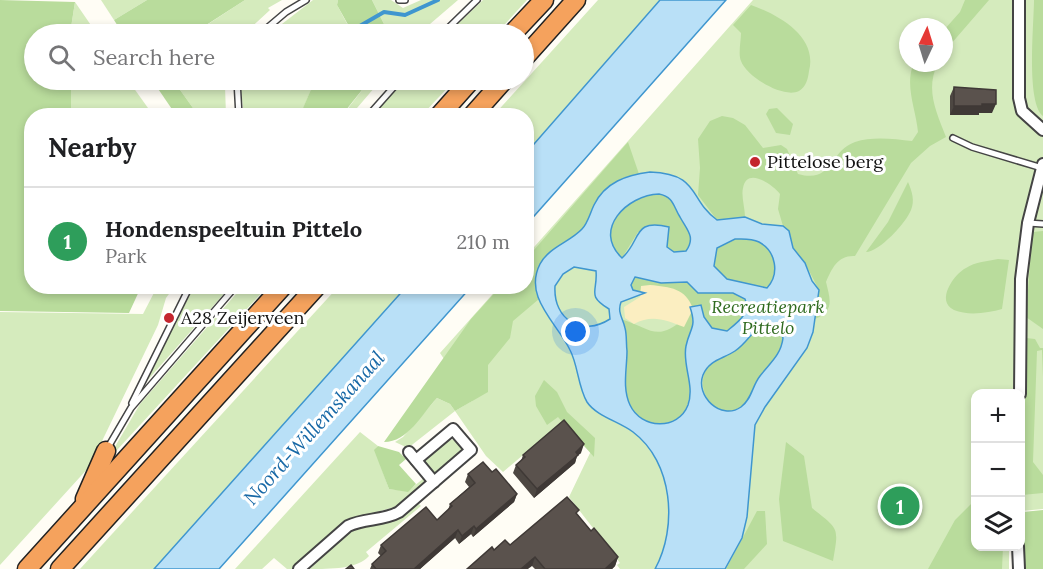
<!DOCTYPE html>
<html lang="en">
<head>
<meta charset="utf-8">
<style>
  :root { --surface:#fff; --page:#f2f2f2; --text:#202124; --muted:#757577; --line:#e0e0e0; --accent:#2563eb }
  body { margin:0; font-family:Lora,serif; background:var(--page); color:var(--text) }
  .controls { position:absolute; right:18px; bottom:18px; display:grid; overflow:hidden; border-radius:12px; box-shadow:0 3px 9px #0003 }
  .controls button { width:54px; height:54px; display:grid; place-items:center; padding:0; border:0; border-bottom:2px solid var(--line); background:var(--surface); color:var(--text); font:30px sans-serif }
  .compass { position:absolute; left:899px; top:18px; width:54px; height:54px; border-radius:50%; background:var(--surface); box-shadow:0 3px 9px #0003; rotate:4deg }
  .you { position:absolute; left:576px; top:332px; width:21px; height:21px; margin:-15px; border:4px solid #fff; border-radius:50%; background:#1a73e8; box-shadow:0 0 0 9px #1a73e833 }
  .badge { display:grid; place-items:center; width:39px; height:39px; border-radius:50%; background:var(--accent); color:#fff; font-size:20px; font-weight:700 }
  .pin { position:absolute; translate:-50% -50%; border:3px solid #fff; box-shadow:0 2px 6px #0006 }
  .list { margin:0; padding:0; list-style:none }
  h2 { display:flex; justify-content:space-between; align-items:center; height:78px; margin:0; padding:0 24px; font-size:26px }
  h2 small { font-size:20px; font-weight:400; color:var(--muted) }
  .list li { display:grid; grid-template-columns:39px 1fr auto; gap:18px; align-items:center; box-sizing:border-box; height:108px; padding:0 24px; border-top:2px solid var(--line) }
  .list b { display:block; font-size:22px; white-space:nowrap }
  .list p { margin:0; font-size:20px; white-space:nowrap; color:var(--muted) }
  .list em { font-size:20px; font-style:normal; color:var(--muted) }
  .icon { flex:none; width:33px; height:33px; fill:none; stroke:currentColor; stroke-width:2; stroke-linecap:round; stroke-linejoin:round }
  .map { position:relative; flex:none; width:1043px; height:569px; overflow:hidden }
  .search { position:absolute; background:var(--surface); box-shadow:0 3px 9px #0003; left:24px; top:24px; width:510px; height:66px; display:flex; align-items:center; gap:15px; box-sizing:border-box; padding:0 21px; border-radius:33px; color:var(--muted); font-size:22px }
  .panel { position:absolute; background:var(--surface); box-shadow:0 3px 9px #0003; left:24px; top:108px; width:510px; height:186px; border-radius:24px }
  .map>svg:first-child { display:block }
</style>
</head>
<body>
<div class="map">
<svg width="1043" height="569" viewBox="0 0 1043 569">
  <rect width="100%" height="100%" fill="#fffdf5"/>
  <g fill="#d5ebbd" fill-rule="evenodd">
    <polygon points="101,0 147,0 114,20"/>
    <polygon points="245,0 282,0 268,8 270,10 244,34 207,34 199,30"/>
    <polygon points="313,0 338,0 337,5 351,31 344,34 269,34"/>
    <polygon points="372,0 391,0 403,8 421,0 458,0 430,24 431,27 424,34 389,34"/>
    <polygon points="483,0 527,0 496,34 447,34"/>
    <polygon points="598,0 660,0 527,152 526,116 493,116"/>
    <path d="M753,0H1043V509L1021,511L1020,394H976V546L1009,547V569H620L617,565L620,563L569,497L591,451L561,423L503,472L486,456L455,411L408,448L395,442L403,437L437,398L450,404L455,411L472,401L440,353L499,287L526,286L527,255ZM908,27H944V63H908Z"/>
    <polygon points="75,2 97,34 70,34"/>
    <polygon points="71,80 128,80 153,115 71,115"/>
    <polygon points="173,80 225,80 222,85 225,86 226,115 198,115"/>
    <polygon points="242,80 315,80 300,116 244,115 241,91"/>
    <polygon points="370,80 380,81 373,85 375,87 351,115 342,116"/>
    <polygon points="405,80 455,80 422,115 373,115"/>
    <polygon points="157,287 174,287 166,298 158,325 90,466 0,565 0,312 143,314"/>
    <polygon points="194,287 230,287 146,382 145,382"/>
    <polygon points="242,287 267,287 106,462 140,404"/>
    <polygon points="338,287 407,287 154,569 80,569"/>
    <polygon points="360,432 378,446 375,450 389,489 408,491 424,478 425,484 398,506 352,519 296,569 287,569 274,558 262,569 235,569"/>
    <polygon points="454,439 462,447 463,452 438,473 433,472 426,464 426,459 448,441"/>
    <path d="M418,503L421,506L366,552L369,556C358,569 330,569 310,569L350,531L392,520Z"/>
  </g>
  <g fill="#b9dc9c">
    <polygon points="0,0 75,2 70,34 34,34 34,80 71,80 71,115 32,116 32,212 28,217 32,218 32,286 141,287 129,313 0,311"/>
    <polygon points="147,0 245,0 200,29 207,34 123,34 114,20"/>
    <polygon points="372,0 389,34 344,34 351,30 337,5 338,0"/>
    <polygon points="965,0 989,0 944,52 944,30 960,12"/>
    <path d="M1034,0H1043V116C1026,102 1034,24 1034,0Z"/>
    <path d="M751,5C779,15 818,37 809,71C808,79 806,87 799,91C783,99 746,76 741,61C738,54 741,41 741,33L733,25Z"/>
    <path d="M914,63H938C925,89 936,111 946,137L930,146L911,163L855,256C838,255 832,268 826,282C830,299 835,311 815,319L819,290L805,263L793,248L789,231L783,226L778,209L780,194C773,185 747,166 743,188C741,196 745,208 745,217L717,220L698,195L700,168L698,139L710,121L722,116L733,118L745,125L763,148L781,145L787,149L798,174C833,184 829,151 855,142C873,136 894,139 912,141L918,132C916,110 904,84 914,63Z"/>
    <polygon points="152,80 173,80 198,115 176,115"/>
    <polygon points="315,80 370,80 342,115 300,115"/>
    <polygon points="777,108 793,124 790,135 776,133 766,114 769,109"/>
    <path d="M628,142L639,174C620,176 603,188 594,205C590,213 588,223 581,230C560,251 524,259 539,299L513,321L510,338L488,365V392L455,411L450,404L437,398C421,415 408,442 384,442L471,319L500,287L526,286L527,258Z"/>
    <path d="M908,182C912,191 915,201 911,210C906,223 879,252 866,252L888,222Z"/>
    <path d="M659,194C674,197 673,206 680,217C687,230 696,237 686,251L674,252L667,247V237L638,232L622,258C592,230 627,195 659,194Z"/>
    <polygon points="1043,231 1043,329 1026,317 1032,235 1033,232"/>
    <path d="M735,239C743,239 751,238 759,242C776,251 780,274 766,288L727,279L714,266L717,248Z"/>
    <path d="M998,259L1009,260L1002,309C988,313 968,316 954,310C935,301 954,274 966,268C975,262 988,261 998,259Z"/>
    <path d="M635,277L661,283L687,282L699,293H733L746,299C749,315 739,322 727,331L712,329L704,317L701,305C696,314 686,343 686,353C686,370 693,386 688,403C680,430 642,430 630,406C623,391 627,375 627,360C627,346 623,332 621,319C652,329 657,343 686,317L645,293L633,291L631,285Z"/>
    <path d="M765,323L778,329L783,338C781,355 770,363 760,376C752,386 751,399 741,407C716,424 692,388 708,367C714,358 727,357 735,351C747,344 753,330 765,323Z"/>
    <polygon points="1026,338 1035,339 1040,348 1043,348 1043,377 1042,350 1037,351 1033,462 1043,475 1043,493 1022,495"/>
    <polygon points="544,380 557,392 567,412 595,438 594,457 558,417 547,425 536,406 535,396"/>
    <path d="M786,442L804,456L812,508C839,530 839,526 833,561L783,541L779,499Z"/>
    <polygon points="378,446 399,452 406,459 399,465 416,484 408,492 389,489 374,450"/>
    <polygon points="975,500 976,546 1003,547 1002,569 928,569 955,520"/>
    <polygon points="1043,510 1043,569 1022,569 1023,512"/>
    <polygon points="757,511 765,511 767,544 744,569 726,569"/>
  </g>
  <path fill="#fbeec1" d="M650,285C670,287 686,288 693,309L684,327C666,320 652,314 634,324L625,318L624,307L640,297L641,286Z"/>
  <g fill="#b9e0f7" stroke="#3f96cf" stroke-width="1.5" fill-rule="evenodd">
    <polygon points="660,0 726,0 527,224 527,152"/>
    <path d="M650,172C701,174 688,199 717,220L745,217L762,224L783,226L789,231L793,248L805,263L812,281L819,290L813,332L807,348L765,407L755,425L747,517L742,538L725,569H655C678,527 673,462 633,432C620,422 596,416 587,402C578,387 578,365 570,350C557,323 523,297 540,264C549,247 570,242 582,229C588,223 590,213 594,205C605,182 627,175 650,172ZM659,194C674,197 673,206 680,217C687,230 696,237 686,251L674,252L667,247L669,227C632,218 642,240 622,258C592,230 627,195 659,194ZM735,239C743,239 751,238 759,242C776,251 780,274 767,288L727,279L714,266L717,248ZM574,267L596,271C598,292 586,295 609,309L610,319C582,337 553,320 555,286L563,274ZM635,277L661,283L687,282L698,293H733L745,299C751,313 738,322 727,331L712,328L704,317L701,305L690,307C697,328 690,327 686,346C682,365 695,385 688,405C678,431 641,429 630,405C622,388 627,369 627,351C626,344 627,335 625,328C623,318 617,313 621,302L645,293L633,290L631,285ZM764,323L778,329L783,338C781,355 770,363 760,376C752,386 752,399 741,407C721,421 695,396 703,375C709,360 723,359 735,351C746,344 753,330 764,323Z"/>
    <polygon points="407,286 471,287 219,569 154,569"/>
  </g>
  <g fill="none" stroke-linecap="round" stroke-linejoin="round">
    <polyline stroke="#3f96cf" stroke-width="4" points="346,34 384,12 405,15 438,0"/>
    <g stroke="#444" stroke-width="8">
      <g id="lane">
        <polyline points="399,0 405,0"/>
        <polyline points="260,34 286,12 306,0"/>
        <polyline points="442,34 477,0"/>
        <polyline points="237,80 239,116"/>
        <polyline points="368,116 400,80"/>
        <polyline points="953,138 972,147 1042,168"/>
        <polyline points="1028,223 1043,224"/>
        <polyline points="132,403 190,286"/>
        <polyline points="107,449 131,408 236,286"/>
      </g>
    </g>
    <g stroke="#444" stroke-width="14">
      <g id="street">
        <polyline points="1019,0 1019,98 1022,111 1043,130"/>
        <polyline points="1020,394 1021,279 1028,223 1043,164"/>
        <polyline points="409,452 434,482"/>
        <polyline points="1018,546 1019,569"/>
        <path d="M299,569L348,526C364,518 383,521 399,512L471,450L453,429L416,460"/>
      </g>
    </g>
    <g stroke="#222" stroke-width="21">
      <g id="highway">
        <polyline points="512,34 544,0"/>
        <polyline points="524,58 576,0"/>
        <polyline points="439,116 471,80"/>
        <polyline points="472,116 504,80"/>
        <polyline points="85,499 106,451"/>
        <polyline points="27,569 283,286"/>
        <polyline points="60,569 317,286"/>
      </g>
    </g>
    <use href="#lane" stroke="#fff" stroke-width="5"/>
    <use href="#street" stroke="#fff" stroke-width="10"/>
    <use href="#highway" stroke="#f5a25d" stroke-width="18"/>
  </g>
  <g fill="#4d4742">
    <polygon points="954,87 992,113 979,113 979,115 950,115 950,96"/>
    <polygon points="581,453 577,456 575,463 534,498 513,473 516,465 521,461 523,455"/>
    <polygon points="492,472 517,494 514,502 473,537 471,534 459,544 455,538 420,569 370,569 372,564 381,556 378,553 381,545 437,520 448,510 450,504 469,487 465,482 468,474"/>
    <polygon points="577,514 591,531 618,557 615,566 612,569 535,569 532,566 494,550 510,545"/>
  </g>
  <g fill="#3f3936">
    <polygon points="982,104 996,104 992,113 979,113 979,115 950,115 954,106"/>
    <polygon points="584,444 581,453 577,456 575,463 534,498 537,489"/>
    <polygon points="517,494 514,502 473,537 476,529"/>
    <polygon points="474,526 471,534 459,544 462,536"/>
    <polygon points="458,530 455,538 420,569 414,569"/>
    <polygon points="535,557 532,566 528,569 521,569"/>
    <polygon points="618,557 615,566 612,569 605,569"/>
  </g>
  <g fill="#5a524d" stroke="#3f3936" stroke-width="1.5">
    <polygon points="954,87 996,90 996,104 982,104 982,106 954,106"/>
    <polygon points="564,420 584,444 576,452 578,455 537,489 516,465 525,457 523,455"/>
    <polygon points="483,462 492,472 496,469 517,494 476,529 474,526 462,536 458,530 414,569 376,569 372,564 386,551 381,545 426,507 437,520 452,506 450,504 475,483 468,474"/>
    <polygon points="567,497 579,510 576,513 591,531 594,528 618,557 605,569 545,569 535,557 521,569 467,569 492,547 494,550 505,540 510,545"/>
    <polygon points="351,565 354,569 346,569"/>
  </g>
  <g fill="#c4262e" stroke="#fff" stroke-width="2">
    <circle cx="755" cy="162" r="6"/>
    <circle cx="169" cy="318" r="6"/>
  </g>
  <g text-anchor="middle" stroke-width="6" stroke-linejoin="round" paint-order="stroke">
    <g font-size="18" fill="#111" stroke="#fff" text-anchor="start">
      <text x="767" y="168">Pittelose berg</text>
      <text x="181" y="324">A28 Zeijerveen</text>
    </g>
    <g font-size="18" font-style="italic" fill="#2f6b1f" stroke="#fff">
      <text x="768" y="313">Recreatiepark<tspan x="768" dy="21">Pittelo</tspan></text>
    </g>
    <g font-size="20" font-style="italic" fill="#1768a6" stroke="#fff">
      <text transform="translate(314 428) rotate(-48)" y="7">Noord-Willemskanaal</text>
    </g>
  </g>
</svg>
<div class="controls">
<button>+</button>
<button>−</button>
<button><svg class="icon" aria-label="layers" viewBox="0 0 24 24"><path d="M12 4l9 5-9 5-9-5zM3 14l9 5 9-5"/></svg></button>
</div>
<svg class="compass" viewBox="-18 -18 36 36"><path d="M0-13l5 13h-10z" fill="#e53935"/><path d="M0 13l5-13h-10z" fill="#757577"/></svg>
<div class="you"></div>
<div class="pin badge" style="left:900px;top:506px;background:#2e9e5b">1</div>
<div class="search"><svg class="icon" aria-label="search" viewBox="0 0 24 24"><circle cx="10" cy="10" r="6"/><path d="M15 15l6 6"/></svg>Search here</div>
<section class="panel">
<h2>Nearby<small></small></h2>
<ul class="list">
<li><span class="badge" style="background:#2e9e5b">1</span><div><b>Hondenspeeltuin Pittelo</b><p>Park</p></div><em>210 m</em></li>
</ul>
</section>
</div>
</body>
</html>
